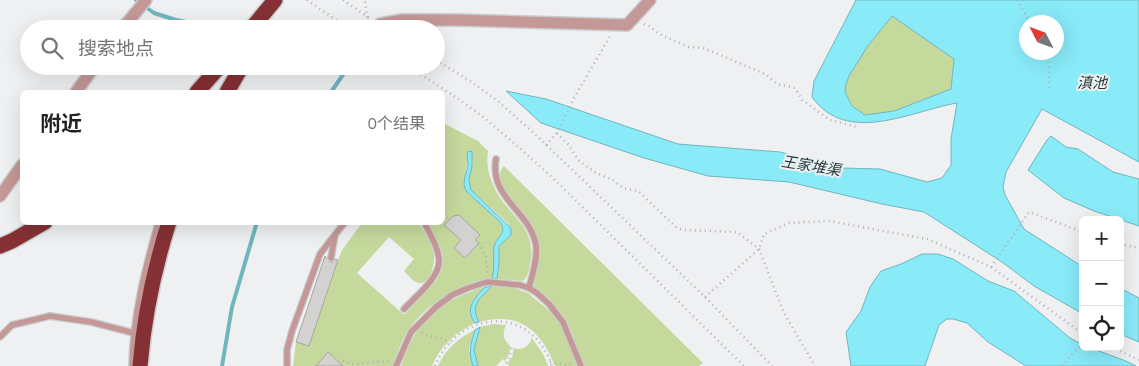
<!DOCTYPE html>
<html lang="zh">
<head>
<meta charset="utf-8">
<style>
  :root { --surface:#fff; --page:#f2f2f2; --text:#222; --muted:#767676; --line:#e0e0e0 }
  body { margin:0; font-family:"Nunito Sans","Noto Sans SC",sans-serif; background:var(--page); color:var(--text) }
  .controls { position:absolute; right:15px; bottom:15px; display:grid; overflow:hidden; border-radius:8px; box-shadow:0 5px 20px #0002 }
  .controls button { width:45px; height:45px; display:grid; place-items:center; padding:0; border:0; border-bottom:1px solid var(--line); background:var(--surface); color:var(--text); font:25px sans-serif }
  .compass { position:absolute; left:1019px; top:15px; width:45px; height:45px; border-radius:50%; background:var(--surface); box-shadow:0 5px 20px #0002; rotate:312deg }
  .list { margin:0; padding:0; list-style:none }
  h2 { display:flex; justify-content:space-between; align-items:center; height:65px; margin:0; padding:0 20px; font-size:21px }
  h2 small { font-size:16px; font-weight:400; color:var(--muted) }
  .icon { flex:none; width:28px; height:28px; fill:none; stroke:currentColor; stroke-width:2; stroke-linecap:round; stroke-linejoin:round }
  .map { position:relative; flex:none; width:1139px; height:366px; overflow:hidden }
  .search { position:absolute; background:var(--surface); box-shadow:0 5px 20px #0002; left:20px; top:20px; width:425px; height:55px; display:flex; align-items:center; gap:12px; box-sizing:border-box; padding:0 18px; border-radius:28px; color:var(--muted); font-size:19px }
  .panel { position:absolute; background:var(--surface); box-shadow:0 5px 20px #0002; left:20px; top:90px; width:425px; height:135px; border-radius:8px }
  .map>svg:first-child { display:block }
</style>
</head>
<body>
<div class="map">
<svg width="1139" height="366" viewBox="0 0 1139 366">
  <rect width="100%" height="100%" fill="#eff0f2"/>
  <g fill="#c6d99c">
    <polygon points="892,16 954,59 951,89 894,111 865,115 852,106 845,92 846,84 849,76 867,47"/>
    <path d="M443,123L478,141L488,151C486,165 489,176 495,189C509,217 538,227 530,264C529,270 528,277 523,281L497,279C502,264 492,246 508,238L509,224L471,190L469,180L471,170L467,152C468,166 464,177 466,191L500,222C506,230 502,235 496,241L495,266L492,279C462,279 421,308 406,334C400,344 397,355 392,366H293L296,342L309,346L338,260L342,250L362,223H419C424,232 432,244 434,255C435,263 430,285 419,283C414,283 407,274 404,271L414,259L389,237L357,273L403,314H405L437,280L442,268L443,257L441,249L429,223L442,222Z"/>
    <path d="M504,166L703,363L699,366H585C576,351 574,333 565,318C556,305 543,298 534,286C533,280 536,274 537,267C540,254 540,241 533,229C524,213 488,182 504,166Z"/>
    <path d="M492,286L514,288L528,293L552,313L561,325L577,366H555C541,330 519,311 479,322C469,304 481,298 492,286Z"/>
    <path d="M485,287L473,301L472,319L475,323C455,333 440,346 432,366H401C405,355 409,344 415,334C431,309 457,295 485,287Z"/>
    <path d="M493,324L506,325C502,334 503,340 511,347L508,356L505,361L503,359L496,366H478L474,350L480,327Z"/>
    <path d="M475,330L469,349L473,366H438C446,349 458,338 475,330Z"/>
    <path d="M532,338L543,354L548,366H510L507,364L512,357L514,348C523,351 529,346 532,338Z"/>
  </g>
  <g fill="#89eaf8" stroke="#71b5bf" fill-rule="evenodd">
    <path d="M856,0H1139V162L1042,109L1006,172L1003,187L1005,195L1024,229L1083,267V314L1034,286L1002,262L924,212L882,204L789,182L708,176L644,158L541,123L506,91L546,99L678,144L780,152L842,168L880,169L927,182L942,178L951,165V139L957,103C911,111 847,146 812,97L814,81ZM892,16L954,59L951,89L894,111L865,115L852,106L845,92L846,84L849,76L867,47ZM1026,22H1056V52H1026Z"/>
    <polygon points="1051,136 1066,147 1078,149 1113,172 1139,179 1139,226 1094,211 1064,198 1028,170 1047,140"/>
    <path d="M472,151V166L469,180L471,190L511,228V235L499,246V263L497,279H492C495,267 493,258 494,247C496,236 508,234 500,222L466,191C461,181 467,175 468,165C468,161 467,156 467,152Z"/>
    <polygon points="922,254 938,254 953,259 988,281 1014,291 1070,338 1083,345 1083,347 1088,347 1126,361 1136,366 1026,366 988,342 967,323 953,319 947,319 939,325 925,366 851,366 846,332 861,311 870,287 881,271 901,264"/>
    <path d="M492,286C481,298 469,304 479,322L475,323C464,308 475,298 485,287Z"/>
    <polygon points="1120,288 1139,298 1139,342 1120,334"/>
    <path d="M480,327L474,350L478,366H473C468,352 471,343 475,330Z"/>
  </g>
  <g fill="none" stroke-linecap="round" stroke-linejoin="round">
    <g stroke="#71b5bf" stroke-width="4">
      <polyline points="136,0 154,13 176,20 222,29"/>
      <polyline points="331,92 349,66"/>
      <polyline points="222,366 232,307 257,222"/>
    </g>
  </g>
  <g fill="#d3d2d0" stroke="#a6a5a3">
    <polygon points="459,215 480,235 475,240 479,243 465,258 454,248 461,240 444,225 453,216"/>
    <polygon points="325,256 330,262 333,262 335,259 338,260 309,346 296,342"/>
    <polygon points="328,352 343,366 316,366"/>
  </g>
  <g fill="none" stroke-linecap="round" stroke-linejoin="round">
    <g stroke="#cbcccd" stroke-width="8">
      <g id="lane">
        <path d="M496,159C489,198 530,211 536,245C538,259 532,275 529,288"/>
        <polyline points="331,258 335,235"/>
        <path d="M404,309C416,296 441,277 439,259C438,246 429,233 424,222"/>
        <polyline points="0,337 12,325 50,316 91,322 134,333"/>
        <path d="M132,366C133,318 144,272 157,227"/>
        <polyline points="287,366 287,350 292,331 320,254 345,222"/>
        <polyline points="396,366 411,332 436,307 452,295 468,288 487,282 520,285 529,288 537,293 549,304 563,322 581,366"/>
      </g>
    </g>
    <g stroke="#cbcccd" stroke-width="14">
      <g id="street">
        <polyline points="380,24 402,20 454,20 627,25 650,0"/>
        <polyline points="122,29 146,0"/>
        <polyline points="76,92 95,66"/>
        <polyline points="0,196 22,165"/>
      </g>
    </g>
    <g stroke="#cbcccd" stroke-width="18">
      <g id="highway">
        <polyline points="251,29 275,0"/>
        <polyline points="197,92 220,66"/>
        <polyline points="227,92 242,66"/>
        <polyline points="0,246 12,241 45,222"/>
        <path d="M140,366C144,317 154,269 169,222"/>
      </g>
    </g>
    <g stroke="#afb0b1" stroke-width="2.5" stroke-dasharray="1 4" stroke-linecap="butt">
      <polyline points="307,0 349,29"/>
      <polyline points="343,0 371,19"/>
      <polyline points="1017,0 1030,22"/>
      <polyline points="644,24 649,26 659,34 689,47 704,48 765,74 777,84 795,88 802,100 830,120 857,127"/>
      <polyline points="357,29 367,17 365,0"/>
      <polyline points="1046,52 1049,65 1049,91"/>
      <polyline points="436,60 470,81 499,102 537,136 705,297 772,366"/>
      <polyline points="408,66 454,96 482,116 521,149 557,182 744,366"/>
      <polyline points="557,133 569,145 578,160 596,173 613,180 623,188 638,191 677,228 684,230 737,232 759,249 784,313 815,366"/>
      <polyline points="546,145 557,133 574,98 610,36"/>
      <polyline points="442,216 450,219"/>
      <polyline points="479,243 486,257 487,273"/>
      <polyline points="1120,244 1139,248"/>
      <polyline points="991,267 1029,212 1083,232"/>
      <polyline points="705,297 759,249 764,234 789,223 829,221 927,239 991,267 1083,334"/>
      <path d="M422,332C431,340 442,335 450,343"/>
      <polyline points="1111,347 1139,360"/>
      <polyline points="343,361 352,364 389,361"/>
      <polyline points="550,362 566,365 571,364"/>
      <polyline points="506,363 509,358 512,348"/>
      <path d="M435,366C458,310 531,303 552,366"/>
      <polyline points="1062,366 1083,342"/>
    </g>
    <use href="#lane" stroke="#c49897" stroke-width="5.5"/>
    <use href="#street" stroke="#c49897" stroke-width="11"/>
    <use href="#highway" stroke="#853035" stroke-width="15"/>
  </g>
  <g text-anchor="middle" stroke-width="4" stroke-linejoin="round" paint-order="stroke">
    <g font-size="15" font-style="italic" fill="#1f3639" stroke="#eff0f2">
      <text x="1092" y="88">滇池</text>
      <text transform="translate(811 166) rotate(9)" y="5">王家堆渠</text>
    </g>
  </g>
</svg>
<div class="controls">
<button>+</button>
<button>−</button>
<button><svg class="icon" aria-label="locate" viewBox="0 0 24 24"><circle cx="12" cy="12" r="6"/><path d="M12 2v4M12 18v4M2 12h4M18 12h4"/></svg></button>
</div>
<svg class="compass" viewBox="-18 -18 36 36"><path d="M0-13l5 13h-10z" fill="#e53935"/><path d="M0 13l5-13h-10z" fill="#767676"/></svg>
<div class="search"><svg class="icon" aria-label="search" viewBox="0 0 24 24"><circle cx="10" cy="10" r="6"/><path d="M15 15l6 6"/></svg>搜索地点</div>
<section class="panel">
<h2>附近<small>0个结果</small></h2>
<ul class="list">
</ul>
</section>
</div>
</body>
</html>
